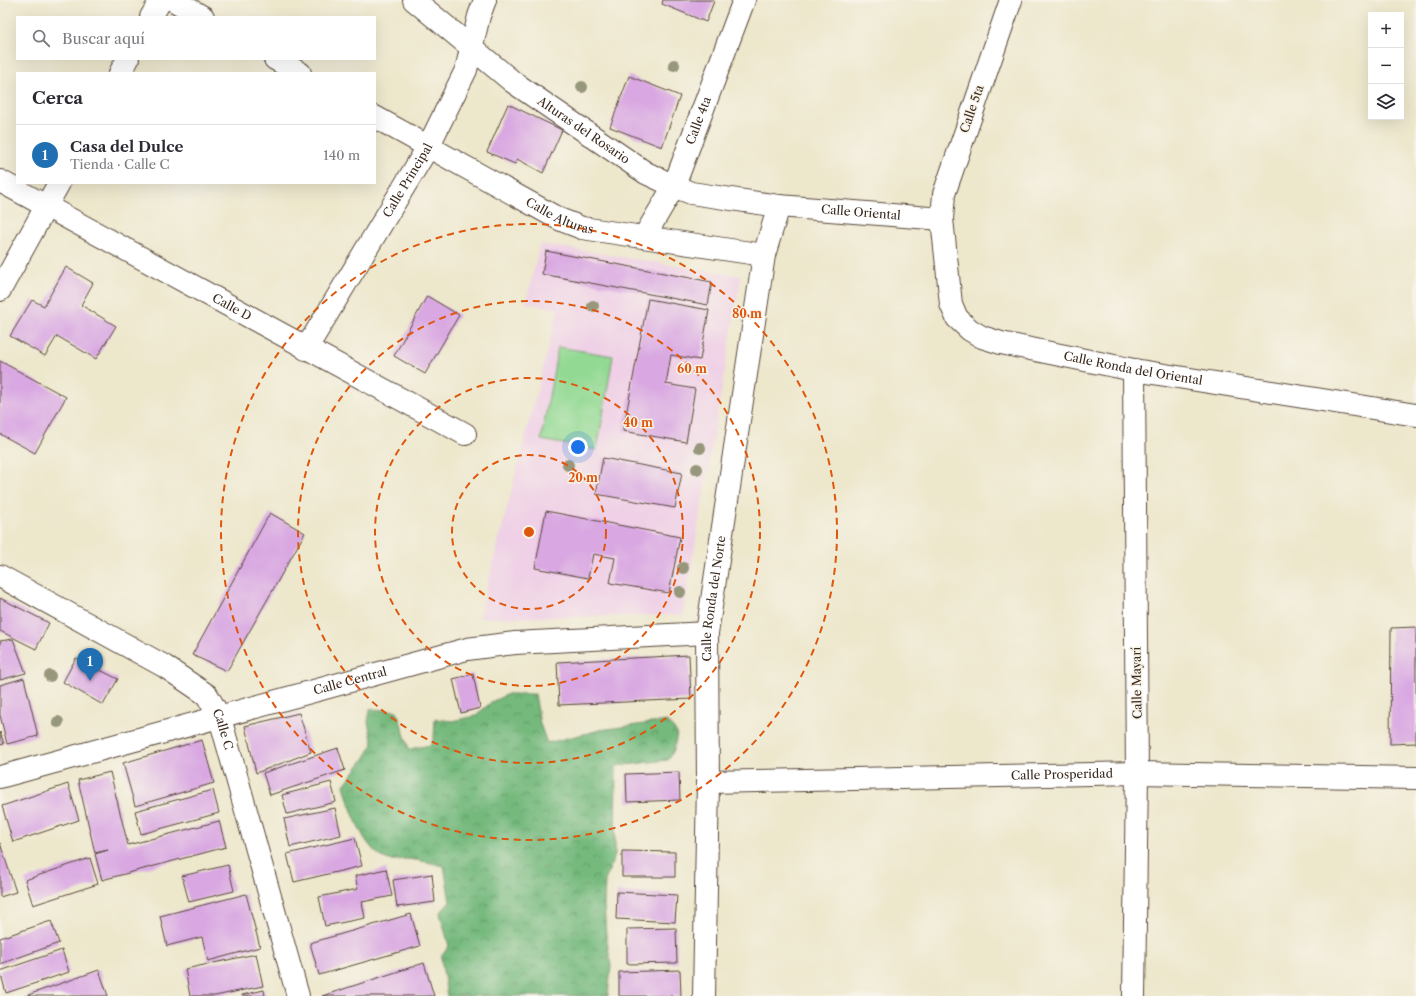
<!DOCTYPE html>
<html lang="es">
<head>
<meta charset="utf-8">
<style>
  :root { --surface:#fff; --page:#f2f2f3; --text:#2b2b33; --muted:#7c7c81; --line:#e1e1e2; --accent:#1f6fb2 }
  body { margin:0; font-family:"Libre Caslon Text",serif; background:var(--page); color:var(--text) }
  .controls { position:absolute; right:12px; top:12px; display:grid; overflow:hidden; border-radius:0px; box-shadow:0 4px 16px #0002 }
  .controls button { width:36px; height:36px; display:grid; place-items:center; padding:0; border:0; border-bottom:1px solid var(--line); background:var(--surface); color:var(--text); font:20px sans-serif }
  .you { position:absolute; left:578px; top:447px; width:14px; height:14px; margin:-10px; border:3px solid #fff; border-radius:50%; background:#1a73e8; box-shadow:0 0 0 6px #1a73e833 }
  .badge { display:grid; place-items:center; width:26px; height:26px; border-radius:50%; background:var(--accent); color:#fff; font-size:13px; font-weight:700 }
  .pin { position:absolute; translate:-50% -33px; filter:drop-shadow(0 1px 2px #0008) }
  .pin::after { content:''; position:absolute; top:21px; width:14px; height:12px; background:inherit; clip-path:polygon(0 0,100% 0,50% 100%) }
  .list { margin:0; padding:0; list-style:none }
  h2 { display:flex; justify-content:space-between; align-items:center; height:52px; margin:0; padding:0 16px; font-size:17px }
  h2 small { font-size:13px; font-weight:400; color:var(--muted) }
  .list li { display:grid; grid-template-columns:26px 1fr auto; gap:12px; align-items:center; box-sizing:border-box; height:60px; padding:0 16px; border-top:1px solid var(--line) }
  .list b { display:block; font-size:15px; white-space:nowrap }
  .list p { margin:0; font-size:13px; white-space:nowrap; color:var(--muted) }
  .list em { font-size:13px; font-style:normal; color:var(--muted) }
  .icon { flex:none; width:22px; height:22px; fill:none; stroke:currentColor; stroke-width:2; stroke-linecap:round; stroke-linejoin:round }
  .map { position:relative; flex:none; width:1416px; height:996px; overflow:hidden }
  .search { position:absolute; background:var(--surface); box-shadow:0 4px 16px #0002; left:16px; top:16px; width:360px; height:44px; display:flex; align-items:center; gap:10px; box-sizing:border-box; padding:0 14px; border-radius:0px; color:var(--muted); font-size:15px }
  .panel { position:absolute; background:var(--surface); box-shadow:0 4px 16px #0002; left:16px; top:72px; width:360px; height:112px; border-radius:0px }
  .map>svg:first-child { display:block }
</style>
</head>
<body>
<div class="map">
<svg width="1416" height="996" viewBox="0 0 1416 996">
  <defs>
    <pattern id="forest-crowns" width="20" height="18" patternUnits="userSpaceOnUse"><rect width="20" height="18" fill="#75b97d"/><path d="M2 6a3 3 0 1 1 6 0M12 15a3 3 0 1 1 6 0" fill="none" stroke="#619766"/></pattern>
  </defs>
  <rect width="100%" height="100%" fill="#f7f3e8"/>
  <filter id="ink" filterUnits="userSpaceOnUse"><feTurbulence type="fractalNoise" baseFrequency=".025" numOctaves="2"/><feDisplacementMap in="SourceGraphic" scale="8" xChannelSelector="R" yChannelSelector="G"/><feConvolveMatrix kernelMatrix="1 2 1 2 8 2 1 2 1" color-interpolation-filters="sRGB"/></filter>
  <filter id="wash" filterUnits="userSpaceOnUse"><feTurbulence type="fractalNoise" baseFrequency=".012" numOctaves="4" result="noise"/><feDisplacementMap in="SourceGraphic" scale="16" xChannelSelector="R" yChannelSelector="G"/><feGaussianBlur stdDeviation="0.9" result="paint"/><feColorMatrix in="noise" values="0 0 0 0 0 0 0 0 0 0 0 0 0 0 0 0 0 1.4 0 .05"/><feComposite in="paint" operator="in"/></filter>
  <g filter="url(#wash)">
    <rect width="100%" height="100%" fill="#ede7cc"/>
    <polygon fill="#efd0e6" points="540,244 741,276 683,615 479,618 558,309 526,303"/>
    <polygon fill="#92d993" stroke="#668258" points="558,347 613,356 597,450 541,440"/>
    <path fill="url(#forest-crowns)" stroke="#58724e" d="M508,694H535L540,724L547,743L600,730L667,721L677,733L674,750L668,760L616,766L615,855L605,881L604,905L606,935L611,966L608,996H447L441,957L449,946L440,913L450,902L444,866C432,863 419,860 407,859C402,859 395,861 389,860C364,853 350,808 344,785L364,759L373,744L368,722L370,709L397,711L409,749L431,745L434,737L435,719L452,721L475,716L493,701Z"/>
    <g id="blocks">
      <g fill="#d9a8e2">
        <polygon points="663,0 712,0 714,1 706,22 662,4"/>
        <polygon points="629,76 680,96 662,147 610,127"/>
        <polygon points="508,104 562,130 543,173 517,159 515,164 487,152"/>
        <polygon points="546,251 712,282 708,305 542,274"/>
        <polygon points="66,267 93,283 81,305 116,326 96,359 57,336 45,356 10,336 32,300 44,306"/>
        <polygon points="427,296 459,315 425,374 394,356"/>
        <polygon points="648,299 709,310 700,360 671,355 666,384 695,389 686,442 623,431"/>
        <polygon points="0,361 66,397 35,453 0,434"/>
        <polygon points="603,458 682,473 675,508 596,494"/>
        <polygon points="546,511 680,537 669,593 610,583 615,558 593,554 588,578 535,568"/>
        <polygon points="270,513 305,533 227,671 192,655"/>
        <polygon points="0,598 49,623 36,649 0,631"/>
        <polygon points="1416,627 1416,743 1390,744 1391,628"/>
        <polygon points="13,639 26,673 0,680 0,641"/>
        <polygon points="689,655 691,699 559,705 557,662"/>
        <polygon points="76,658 118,679 103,705 63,682"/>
        <polygon points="473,674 480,708 461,713 453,679"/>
        <polygon points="24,678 38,736 7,744 0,715 0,685"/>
        <polygon points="299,713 311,752 256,773 245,726"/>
        <polygon points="0,732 4,744 0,745"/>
        <polygon points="202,740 214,783 135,806 123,763"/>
        <polygon points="338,748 345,770 270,795 263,773"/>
        <polygon points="110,772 128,845 219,821 226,847 102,880 95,854 108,850 95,853 78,780"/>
        <polygon points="679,772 680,800 627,802 626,774"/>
        <polygon points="331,782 336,802 287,814 282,795"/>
        <polygon points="68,784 79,820 13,842 2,806"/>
        <polygon points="213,790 219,813 141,834 135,811"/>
        <polygon points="335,808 341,835 290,847 284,819"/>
        <polygon points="355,838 362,866 294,882 287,854"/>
        <polygon points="0,843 16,892 0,897"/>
        <polygon points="622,851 675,852 675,877 622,877"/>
        <polygon points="90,858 98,884 33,905 25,880"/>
        <polygon points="228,865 234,891 189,902 182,876"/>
        <polygon points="386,869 392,896 362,902 365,918 325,926 319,897 358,889 355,876"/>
        <polygon points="432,874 435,902 397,907 393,880"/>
        <polygon points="617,892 677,895 675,922 616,919"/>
        <polygon points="246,894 260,947 208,961 202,937 167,946 160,916"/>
        <polygon points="411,914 420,946 319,975 310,943"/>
        <polygon points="51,921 59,943 0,964 0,938"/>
        <polygon points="676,928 677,963 627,964 627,929"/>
        <polygon points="62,950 69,972 6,993 0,971"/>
        <polygon points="256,954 263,986 215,996 190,996 185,969"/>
        <polygon points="424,963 434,996 322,996"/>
        <polygon points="99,970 108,996 25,996"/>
        <polygon points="680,970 681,996 619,996 619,972"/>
        <polygon points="264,990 265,996 242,996 242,995"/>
      </g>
    </g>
  </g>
  <g filter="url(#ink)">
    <use href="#blocks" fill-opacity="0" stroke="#564638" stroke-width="1"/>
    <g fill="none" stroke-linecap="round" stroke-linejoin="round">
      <g stroke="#564638" stroke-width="24">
        <g id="minor">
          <polyline points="173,0 203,17"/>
          <path id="s1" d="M414,0L513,82L646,173L674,186L691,193L779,206L942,219"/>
          <path id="s2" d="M1011,0L944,194L942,219L951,304L957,318L970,330L982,337L1001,343L1134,370L1416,415"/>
          <polyline points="151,17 161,0"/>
          <polyline points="275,59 300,73"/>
          <polyline points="120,73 128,59"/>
          <path id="s3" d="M375,117L559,219L582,228L764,255"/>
          <path id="s4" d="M0,181L465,434"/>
          <path id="s5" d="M644,237L674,186L744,0"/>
          <polyline points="0,290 59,183"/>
          <path id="s6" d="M306,349L428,147L466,70L479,16L485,0"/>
          <path id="s7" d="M0,576L164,666L207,695L220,718L298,996"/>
          <path id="s8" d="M0,777L467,649L515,643L707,633"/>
          <path id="s9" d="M708,782L1137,773L1416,778"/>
          <path id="s10" d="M704,996L708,782L707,633L764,255L779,206"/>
          <polyline points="1134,996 1137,773 1134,370"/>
        </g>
      </g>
      <use href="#minor" stroke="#fff" stroke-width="22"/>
    </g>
    <g fill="#97977c">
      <circle cx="674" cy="65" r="6"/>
      <circle cx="582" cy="87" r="6"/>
      <circle cx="593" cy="306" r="6"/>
      <circle cx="700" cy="448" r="6"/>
      <circle cx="568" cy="465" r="6"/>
      <circle cx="697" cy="469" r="6"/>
      <circle cx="683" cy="568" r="6"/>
      <circle cx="680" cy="592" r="6"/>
      <circle cx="50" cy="676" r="6"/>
      <circle cx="58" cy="722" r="6"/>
    </g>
  </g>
  <g fill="none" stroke="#df570d" stroke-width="2" stroke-dasharray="7 5">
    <circle cx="529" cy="532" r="77"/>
    <circle cx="529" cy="532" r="154"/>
    <circle cx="529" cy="532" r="231"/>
    <circle cx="529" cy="532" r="308"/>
  </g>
  <g text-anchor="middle" stroke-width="3" stroke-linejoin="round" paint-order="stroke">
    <g font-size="12" fill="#3b2a1e" stroke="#f7f3e8">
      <text transform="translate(972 109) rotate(-71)" y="4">Calle 5ta</text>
      <text dy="4" stroke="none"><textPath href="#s5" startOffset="129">Calle 4ta</textPath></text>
      <text dy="4" stroke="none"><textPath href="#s1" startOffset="214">Alturas del Rosario</textPath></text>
      <text dy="4" stroke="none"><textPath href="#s6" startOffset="197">Calle Principal</textPath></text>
      <text dy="4" stroke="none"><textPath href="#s1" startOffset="510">Calle Oriental</textPath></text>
      <text dy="4" stroke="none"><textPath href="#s3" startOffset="210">Calle Alturas</textPath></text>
      <text dy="4" stroke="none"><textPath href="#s4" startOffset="264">Calle D</textPath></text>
      <text dy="4" stroke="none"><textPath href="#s2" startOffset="517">Calle Ronda del Oriental</textPath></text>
      <text dy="4" stroke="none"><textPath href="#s10" startOffset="398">Calle Ronda del Norte</textPath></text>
      <text dy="4" stroke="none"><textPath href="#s8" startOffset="363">Calle Central</textPath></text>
      <text transform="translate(1137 683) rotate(-91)" y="4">Calle Mayarí</text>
      <text dy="4" stroke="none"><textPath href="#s7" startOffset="277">Calle C</textPath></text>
      <text dy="4" stroke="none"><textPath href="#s9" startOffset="354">Calle Prosperidad</textPath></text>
    </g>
  </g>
  <circle cx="529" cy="532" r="6" fill="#df570d" stroke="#f7f3e8" stroke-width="2"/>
  <g font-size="12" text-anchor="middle" font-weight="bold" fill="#df570d" stroke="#f7f3e8" stroke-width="3" stroke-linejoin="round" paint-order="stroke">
    <text x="747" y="318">80 m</text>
    <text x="692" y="373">60 m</text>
    <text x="638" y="427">40 m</text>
    <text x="583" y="482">20 m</text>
  </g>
</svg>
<div class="controls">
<button>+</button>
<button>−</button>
<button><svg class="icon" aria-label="layers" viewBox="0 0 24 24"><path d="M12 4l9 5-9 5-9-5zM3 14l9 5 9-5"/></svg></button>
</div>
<div class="you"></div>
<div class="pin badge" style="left:90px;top:681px">1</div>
<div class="search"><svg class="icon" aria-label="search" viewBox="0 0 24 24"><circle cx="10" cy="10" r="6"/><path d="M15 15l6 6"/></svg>Buscar aquí</div>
<section class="panel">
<h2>Cerca<small></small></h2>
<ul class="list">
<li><span class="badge">1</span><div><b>Casa del Dulce</b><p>Tienda · Calle C</p></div><em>140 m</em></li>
</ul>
</section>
</div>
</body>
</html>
